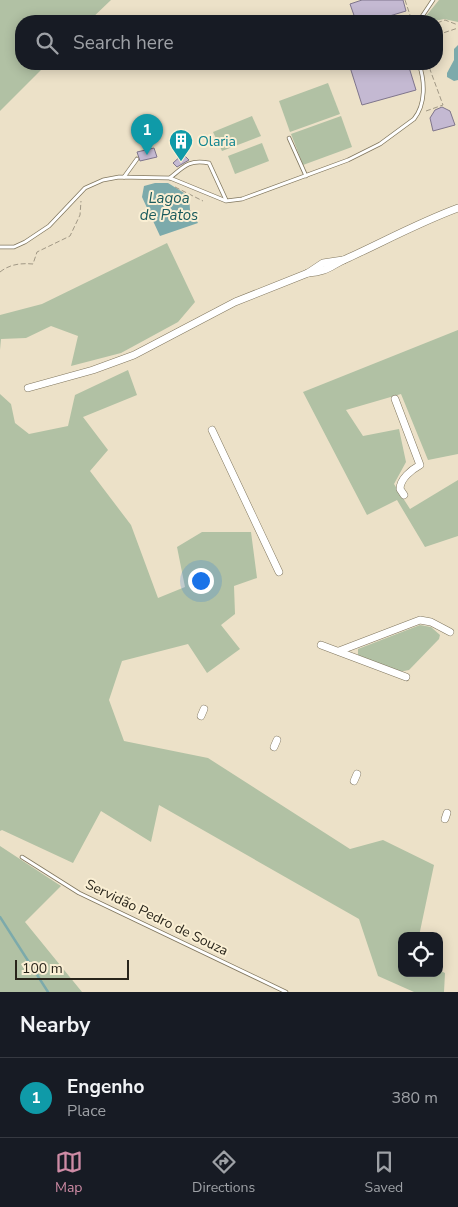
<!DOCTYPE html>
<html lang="en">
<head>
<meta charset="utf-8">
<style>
  :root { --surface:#171b24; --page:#242831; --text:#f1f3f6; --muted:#9ea1a6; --line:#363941; --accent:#ce8ba5 }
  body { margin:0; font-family:"Nunito Sans",sans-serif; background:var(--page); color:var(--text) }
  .controls { position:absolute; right:15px; bottom:15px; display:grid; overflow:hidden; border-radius:10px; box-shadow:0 2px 12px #0003 }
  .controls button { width:45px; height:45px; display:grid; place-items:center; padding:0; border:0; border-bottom:1px solid var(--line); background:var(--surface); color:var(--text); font:25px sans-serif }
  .scale { position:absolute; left:15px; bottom:12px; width:114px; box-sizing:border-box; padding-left:5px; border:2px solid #29251b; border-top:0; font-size:14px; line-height:18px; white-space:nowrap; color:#29251b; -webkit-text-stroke:4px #faefd4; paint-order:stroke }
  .you { position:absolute; left:200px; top:580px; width:18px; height:18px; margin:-12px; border:4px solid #fff; border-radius:50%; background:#1a73e8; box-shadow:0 0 0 8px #1a73e833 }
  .badge { display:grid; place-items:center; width:32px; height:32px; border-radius:50%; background:var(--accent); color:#fff; font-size:16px; font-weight:700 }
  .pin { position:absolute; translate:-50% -41px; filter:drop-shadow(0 1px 2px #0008) }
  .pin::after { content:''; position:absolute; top:26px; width:18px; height:15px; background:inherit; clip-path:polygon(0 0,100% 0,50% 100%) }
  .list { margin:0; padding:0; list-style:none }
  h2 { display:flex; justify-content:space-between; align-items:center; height:65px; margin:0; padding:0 20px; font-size:21px }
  h2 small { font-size:16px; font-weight:400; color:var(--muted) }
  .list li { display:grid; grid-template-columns:32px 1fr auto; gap:15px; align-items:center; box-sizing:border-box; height:80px; padding:0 20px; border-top:1px solid var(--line) }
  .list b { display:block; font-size:19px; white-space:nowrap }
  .list p { margin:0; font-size:16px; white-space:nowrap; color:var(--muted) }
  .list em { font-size:16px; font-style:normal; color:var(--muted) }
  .icon { flex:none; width:28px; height:28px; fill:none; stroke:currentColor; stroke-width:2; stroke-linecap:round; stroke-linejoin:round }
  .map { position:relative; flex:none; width:458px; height:992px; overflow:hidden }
  .search { position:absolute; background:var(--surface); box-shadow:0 2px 12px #0003; left:15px; right:15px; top:15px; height:55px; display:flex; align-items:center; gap:12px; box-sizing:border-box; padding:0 18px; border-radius:20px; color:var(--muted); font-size:19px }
  .sheet { height:145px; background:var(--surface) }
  nav { display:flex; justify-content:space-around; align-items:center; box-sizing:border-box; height:70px; border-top:1px solid var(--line); background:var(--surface); font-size:14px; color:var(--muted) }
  nav a { display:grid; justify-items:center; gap:2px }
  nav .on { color:var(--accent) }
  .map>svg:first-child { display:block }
</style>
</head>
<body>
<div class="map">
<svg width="458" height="992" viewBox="0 0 458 992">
  <rect width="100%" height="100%" fill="#ece1c8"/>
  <g fill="#b1c1a4">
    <polygon points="0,0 111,0 89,21 21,21 21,64 47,64 0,111"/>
    <polygon points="439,0 458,0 458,22 444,19 435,21 422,21"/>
    <polygon points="328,83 340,114 290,132 279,101"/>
    <polygon points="252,116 261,136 222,151 213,132"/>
    <polygon points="341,116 352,147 303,165 291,134"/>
    <polygon points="262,143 269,161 235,174 228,156"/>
    <polygon points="167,243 195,302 178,322 121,353 71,366 78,336 51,326 26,338 1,339 0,350 0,315 42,304"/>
    <polygon points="458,330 458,454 428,460 401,394 346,410 363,436 399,429 406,462 394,484 410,509 458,480 458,536 425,547 397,500 367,515 303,392"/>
    <polygon points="128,370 137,395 83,417 108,450 90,471 131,525 158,598 185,587 177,547 202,532 251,532 257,578 234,586 235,614 221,625 240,649 207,673 188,644 122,661 109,700 124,741 208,758 350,849 383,840 434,865 419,936 402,936 402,973 439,973 439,970 445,973 444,992 414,992 378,976 359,919 159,805 151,842 101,811 73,863 2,830 0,831 0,394 11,404 15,423 29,434 68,426 75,395"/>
    <polygon points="420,625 431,627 440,635 439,639 409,670 399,672 358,655 358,649"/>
    <polygon points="0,846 61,886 25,922 82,992 0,992"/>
  </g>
  <g fill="#7caaab">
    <polygon points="458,45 458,80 454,81 447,77 447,73 454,60 454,49"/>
    <polygon points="155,183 168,183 189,196 190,210 198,223 160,236 142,197 144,186"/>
  </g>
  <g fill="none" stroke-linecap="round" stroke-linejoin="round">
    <polyline stroke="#7caaab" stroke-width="2.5" points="0,917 48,992"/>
  </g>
  <g fill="#c4b9d2" stroke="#7f758c">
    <polygon points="362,0 403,0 406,11 373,21 356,21 350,4"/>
    <polygon points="349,64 408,64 416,90 362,105"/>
    <polygon points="442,107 450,111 455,125 433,131 430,118 435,110"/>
    <polygon points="154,148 157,157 140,161 137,152"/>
    <polygon points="183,154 189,160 177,167 173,163"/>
  </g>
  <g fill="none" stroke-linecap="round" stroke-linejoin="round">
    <g stroke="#81775f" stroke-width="4.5">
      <g id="lane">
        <polyline points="419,21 433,0"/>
        <polyline points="289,138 306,176"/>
        <polyline points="124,177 137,159"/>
        <path d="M170,178C184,166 190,159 209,163L226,200"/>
        <path d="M0,247H14L25,242L49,226L85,188L103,180L119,177L170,178L226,201L242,199L348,160L380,144L414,119C426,104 425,81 419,64"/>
        <polyline points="22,857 79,893 286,992"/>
      </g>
    </g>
    <g stroke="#81775f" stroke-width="8">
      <g id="street">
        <path d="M308,273C328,272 331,265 348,258C385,241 420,222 458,208"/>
        <polyline points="28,388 93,370 134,355 235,302 308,273 323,263 343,260"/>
        <path d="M395,399L420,465C411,470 400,479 400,489L404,495"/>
        <polyline points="212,430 279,572"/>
        <polyline points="321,645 406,677"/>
        <polyline points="339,651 420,620 431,622 450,632"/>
        <polyline points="201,716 204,709"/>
        <polyline points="274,747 277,740"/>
        <polyline points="354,781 357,774"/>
        <polyline points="445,819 447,813"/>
      </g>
    </g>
    <g stroke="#a19885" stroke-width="1" stroke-dasharray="5 2.5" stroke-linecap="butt">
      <polyline points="405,0 410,15 413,19"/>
      <polyline points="398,21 409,16"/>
      <polyline points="437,23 445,20 458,25"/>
      <polyline points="437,35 458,28"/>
      <polyline points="426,111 443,105 428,64"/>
      <polyline points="175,187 203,201"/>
      <path d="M0,272C10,264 21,263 33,264L37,252L70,236L80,215L81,201"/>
    </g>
    <use href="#lane" stroke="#fff" stroke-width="3"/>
    <use href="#street" stroke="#fff" stroke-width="7"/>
  </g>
  <defs>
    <g id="building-pin" transform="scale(1.25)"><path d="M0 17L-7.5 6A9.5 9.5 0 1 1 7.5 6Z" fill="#0f9aa8" stroke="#faefd4"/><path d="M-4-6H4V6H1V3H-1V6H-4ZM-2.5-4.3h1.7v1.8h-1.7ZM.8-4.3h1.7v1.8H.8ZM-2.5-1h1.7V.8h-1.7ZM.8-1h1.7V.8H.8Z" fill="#fff"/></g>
  </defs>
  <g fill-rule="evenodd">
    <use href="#building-pin" x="181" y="141"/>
  </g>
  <g text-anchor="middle" stroke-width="4" stroke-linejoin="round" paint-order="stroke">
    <g font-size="14" fill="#0d838f" stroke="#faefd4" text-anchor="start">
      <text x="198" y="146">Olaria</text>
    </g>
    <g font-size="14" fill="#29251b" stroke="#faefd4">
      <text transform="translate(157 917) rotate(26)" y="5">Servidão Pedro de Souza</text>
    </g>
    <g font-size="15" font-style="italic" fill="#1a5b5d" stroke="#faefd4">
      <text x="169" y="203">Lagoa<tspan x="169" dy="17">de Patos</tspan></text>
    </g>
  </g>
</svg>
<div class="controls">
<button><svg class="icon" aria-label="locate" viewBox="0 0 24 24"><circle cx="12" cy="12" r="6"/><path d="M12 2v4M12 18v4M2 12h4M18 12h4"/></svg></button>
</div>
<div class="scale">100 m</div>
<div class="you"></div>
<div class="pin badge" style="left:147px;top:155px;background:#0f9aa8">1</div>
<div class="search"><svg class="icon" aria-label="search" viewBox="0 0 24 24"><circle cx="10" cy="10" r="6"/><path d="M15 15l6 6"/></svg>Search here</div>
</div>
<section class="sheet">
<h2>Nearby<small></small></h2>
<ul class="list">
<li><span class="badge" style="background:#0f9aa8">1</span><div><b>Engenho</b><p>Place</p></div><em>380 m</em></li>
</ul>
</section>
<nav>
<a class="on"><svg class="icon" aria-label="map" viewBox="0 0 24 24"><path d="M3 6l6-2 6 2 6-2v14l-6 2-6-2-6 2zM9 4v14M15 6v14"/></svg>Map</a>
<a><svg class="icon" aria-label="directions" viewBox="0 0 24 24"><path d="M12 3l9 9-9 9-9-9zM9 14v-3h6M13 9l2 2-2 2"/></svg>Directions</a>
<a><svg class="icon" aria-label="saved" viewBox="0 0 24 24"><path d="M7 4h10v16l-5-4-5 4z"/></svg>Saved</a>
</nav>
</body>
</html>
